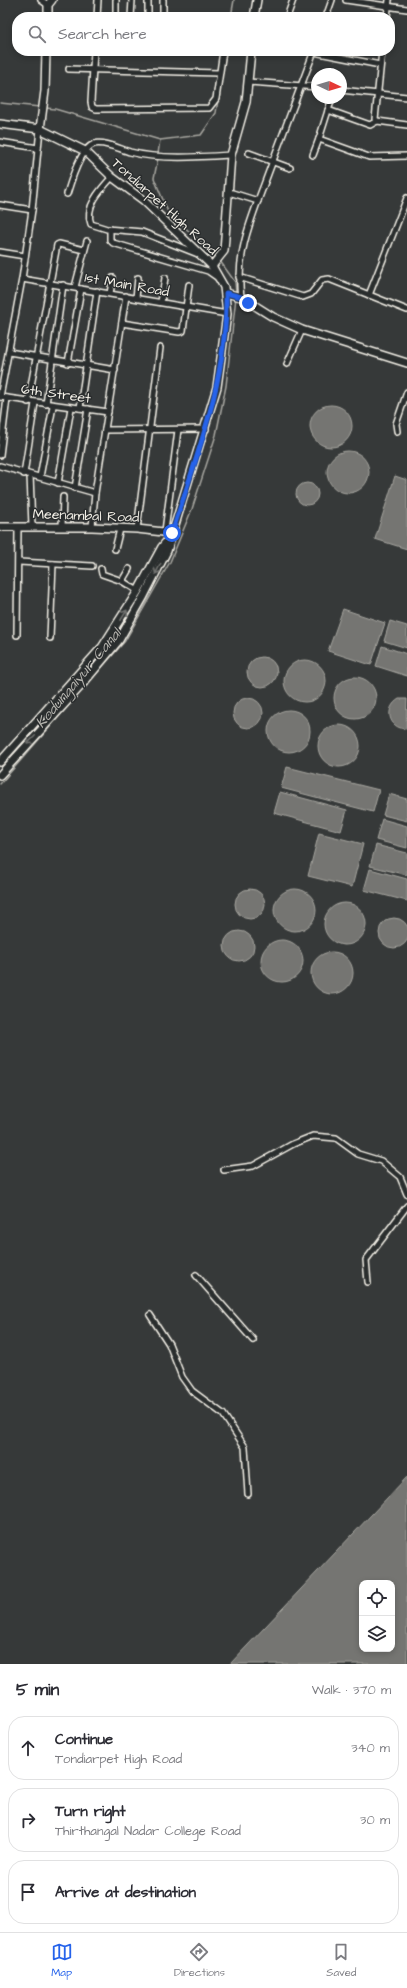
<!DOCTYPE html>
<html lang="en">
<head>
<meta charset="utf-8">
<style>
  :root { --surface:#fff; --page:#f7f7f7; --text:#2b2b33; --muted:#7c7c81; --line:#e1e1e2; --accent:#2563eb }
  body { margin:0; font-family:"Architects Daughter",sans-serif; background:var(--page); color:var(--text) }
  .controls { position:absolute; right:12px; bottom:12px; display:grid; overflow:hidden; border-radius:8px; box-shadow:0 2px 6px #0003 }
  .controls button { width:36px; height:36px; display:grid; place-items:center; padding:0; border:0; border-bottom:1px solid var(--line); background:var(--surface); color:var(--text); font:20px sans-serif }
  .compass { position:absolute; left:311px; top:68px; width:36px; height:36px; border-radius:50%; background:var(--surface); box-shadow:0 2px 6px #0003; rotate:94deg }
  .stop { position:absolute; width:12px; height:12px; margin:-9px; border:3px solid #2563eb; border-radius:50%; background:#fff }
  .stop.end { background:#2563eb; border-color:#fff; box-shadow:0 1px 4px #0008 }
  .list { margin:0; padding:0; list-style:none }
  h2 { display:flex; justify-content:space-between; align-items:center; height:52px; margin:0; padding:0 16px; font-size:17px }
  h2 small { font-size:13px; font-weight:400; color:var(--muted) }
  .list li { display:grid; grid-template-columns:26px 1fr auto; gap:12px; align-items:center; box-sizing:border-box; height:64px; margin:0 8px 8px; padding:0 8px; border:1px solid var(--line); border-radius:16px }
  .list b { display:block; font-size:15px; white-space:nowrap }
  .list p { margin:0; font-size:13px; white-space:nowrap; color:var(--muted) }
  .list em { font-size:13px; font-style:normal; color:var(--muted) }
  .icon { flex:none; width:22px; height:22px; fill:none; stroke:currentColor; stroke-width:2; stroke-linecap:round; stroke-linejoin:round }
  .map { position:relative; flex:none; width:407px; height:1664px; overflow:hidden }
  .search { position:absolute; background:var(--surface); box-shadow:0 2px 6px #0003; left:12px; right:12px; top:12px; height:44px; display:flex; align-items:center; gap:10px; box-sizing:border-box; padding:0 14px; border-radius:16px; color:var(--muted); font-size:15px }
  .sheet { height:268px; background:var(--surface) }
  nav { display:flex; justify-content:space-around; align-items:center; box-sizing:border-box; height:56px; border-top:1px solid var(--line); background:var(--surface); font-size:11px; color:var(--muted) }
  nav a { display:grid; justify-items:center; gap:2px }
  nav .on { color:var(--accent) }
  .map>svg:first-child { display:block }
</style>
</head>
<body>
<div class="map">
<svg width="407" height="1664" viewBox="0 0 407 1664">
  <rect width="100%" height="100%" fill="#363939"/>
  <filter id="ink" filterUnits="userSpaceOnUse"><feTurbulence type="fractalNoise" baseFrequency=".025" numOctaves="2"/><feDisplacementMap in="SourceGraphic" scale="8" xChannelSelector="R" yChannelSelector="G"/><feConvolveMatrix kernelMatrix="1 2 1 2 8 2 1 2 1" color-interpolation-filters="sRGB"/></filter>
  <g filter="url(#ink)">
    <g fill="#757572" stroke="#a8a7a1" fill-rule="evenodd">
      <circle cx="331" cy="426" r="21"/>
      <circle cx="348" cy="472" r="21"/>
      <polygon points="395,476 407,480 407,549 375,539"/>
      <circle cx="307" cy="494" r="11"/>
      <polygon points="343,609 385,623 371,665 328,651"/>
      <polygon points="390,621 407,626 407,648 384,641"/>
      <polygon points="382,646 407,654 407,676 376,666"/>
      <circle cx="262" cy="672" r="15"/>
      <circle cx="305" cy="681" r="21"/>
      <circle cx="355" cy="698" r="21"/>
      <circle cx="248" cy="713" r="15"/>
      <path d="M399,699H407L406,729C388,728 384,708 399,699Z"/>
      <circle cx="289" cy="731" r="21"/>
      <circle cx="339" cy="746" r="21"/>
      <polygon points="287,767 379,790 373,812 281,788"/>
      <polygon points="280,792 347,810 341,831 274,813"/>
      <polygon points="389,794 407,799 407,821 383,815"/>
      <polygon points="382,819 407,826 407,848 376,840"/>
      <polygon points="319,833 363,844 352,887 308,876"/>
      <polygon points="376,845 407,853 407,875 370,866"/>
      <polygon points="370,869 407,879 407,901 364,890"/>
      <circle cx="295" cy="910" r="21"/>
      <circle cx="250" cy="904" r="15"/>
      <circle cx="345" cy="924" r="21"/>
      <circle cx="394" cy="933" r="15"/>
      <circle cx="239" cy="946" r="15"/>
      <circle cx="282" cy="961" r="21"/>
      <circle cx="332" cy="973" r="21"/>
      <path d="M407,1477V1664H230ZM362,1583H392V1649H362Z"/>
    </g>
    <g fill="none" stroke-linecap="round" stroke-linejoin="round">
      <g stroke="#a8a7a1" stroke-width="1.5">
        <polyline points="231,17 234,0"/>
        <polyline points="222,76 226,51"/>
        <polyline points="0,103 40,107"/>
        <polyline points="46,108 55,109 160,140 201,135 216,113 218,100"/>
        <polyline points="158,154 160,140"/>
        <polyline points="158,158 154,178 168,212 216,256"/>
        <polyline points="220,261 235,282 236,294"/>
        <polyline points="0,784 125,641 170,562 192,509 216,435 226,386 236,297"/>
      </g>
      <g stroke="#f4f1e8" stroke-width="8">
        <g id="street">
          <polyline points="41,0 48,5"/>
          <polyline points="346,0 407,9"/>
          <polyline points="97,17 98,0"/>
          <polyline points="116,17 116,0"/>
          <polyline points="131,17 132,0"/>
          <polyline points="148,17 148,0"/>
          <polyline points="163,17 163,0"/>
          <polyline points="287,17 293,0"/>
          <polyline points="326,17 332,0"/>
          <polyline points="387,17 389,0"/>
          <polyline points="94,51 91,102 92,107 96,109 209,108 216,99 223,51"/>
          <polyline points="382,51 375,119 377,121 407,125"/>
          <polyline points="314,52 380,65"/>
          <polyline points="69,69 219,73"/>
          <polyline points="248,82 317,87"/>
          <polyline points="341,90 407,97"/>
          <polyline points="332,98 319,139 369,157 407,156"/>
          <polyline points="328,110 370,125 377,121"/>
          <polyline points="0,142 38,148"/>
          <polyline points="249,153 290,168"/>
          <polyline points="313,155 319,139"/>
          <path d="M112,177C101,189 84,207 91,224L107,229L142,232L198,254"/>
          <polyline points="229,192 258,201"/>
          <path d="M67,194C71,181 80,149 94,144C104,141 120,149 130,152C159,160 201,157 231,155"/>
          <polyline points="0,205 32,210"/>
          <polyline points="110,229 110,240 113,243 208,271 218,278"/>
          <polyline points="0,252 25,256"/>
          <polyline points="239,277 303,297 311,294 322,280 329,279 407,310"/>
          <polyline points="22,279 227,314"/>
          <polyline points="75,287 87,241"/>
          <polyline points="110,293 113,278"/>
          <polyline points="369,295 407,198"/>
          <path d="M241,297C235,252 253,215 268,174C283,133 299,92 314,51"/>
          <polyline points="136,298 138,278"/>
          <polyline points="161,302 165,278"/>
          <polyline points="122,323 179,332 183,331 189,285"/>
          <polyline points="9,352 115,370"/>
          <polyline points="68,363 81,289"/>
          <polyline points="287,364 302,330"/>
          <polyline points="0,397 22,279 32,210 40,129"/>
          <polyline points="0,397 108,412"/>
          <polyline points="28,402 57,245 59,244 84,250"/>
          <polyline points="46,404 63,285"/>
          <polyline points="80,408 97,291"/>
          <polyline points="105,430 206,429"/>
          <polyline points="397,431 396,424 407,392"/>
          <polyline points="0,455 7,398"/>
          <polyline points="0,466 95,493"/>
          <polyline points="24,474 35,403"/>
          <polyline points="30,475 32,526"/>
          <polyline points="40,477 53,406"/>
          <polyline points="58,483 71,408"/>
          <polyline points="75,488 88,409"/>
          <polyline points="62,527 63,497"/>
          <polyline points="92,527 95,493 126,296"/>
          <polyline points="137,529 160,348"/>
          <polyline points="165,531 178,430"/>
          <polyline points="115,549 120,529"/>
          <polyline points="19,562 92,566"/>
          <polyline points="101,569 102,574 122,581 138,591"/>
          <polyline points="122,581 129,569"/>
          <polyline points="17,635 18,527"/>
          <polyline points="50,638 53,564"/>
          <polyline points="224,1170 253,1166 293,1144 313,1136 336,1138 358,1154 381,1161 400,1177 407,1194"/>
          <polyline points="196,1275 253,1340"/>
          <polyline points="368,1282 366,1260 407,1206"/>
          <polyline points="150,1315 169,1344 182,1377 192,1391 223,1414 245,1447 248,1494"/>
        </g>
      </g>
      <g stroke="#f4f1e8" stroke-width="10">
        <g id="secondary">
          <polyline points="48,17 48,5 52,0"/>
          <polyline points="254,17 257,0"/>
          <polyline points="0,124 40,129 85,151 112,177 143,200 212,266 224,287 227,314 217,387 167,551 144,596 119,640 80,687 0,775"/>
          <polyline points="40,129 45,91 46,51"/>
          <polyline points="212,266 224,251 231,155 246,102 251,51"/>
          <polyline points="226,293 241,297 273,317 302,330 407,363"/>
          <polyline points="0,527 92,527 137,529 172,533"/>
          <polyline points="0,762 103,646 138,591 162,547 170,537"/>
        </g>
      </g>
      <use href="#street" stroke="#2a2d2e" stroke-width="5"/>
      <use href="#secondary" stroke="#2a2d2e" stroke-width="7"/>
    </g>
    <defs><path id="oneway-shaft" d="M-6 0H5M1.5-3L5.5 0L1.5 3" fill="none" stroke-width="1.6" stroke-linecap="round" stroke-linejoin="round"/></defs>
    <g stroke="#71726f">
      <use href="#oneway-shaft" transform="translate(158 569) rotate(117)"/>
      <use href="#oneway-shaft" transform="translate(124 615) rotate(-58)"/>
      <use href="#oneway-shaft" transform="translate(31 740) rotate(135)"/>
    </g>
  </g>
  <g fill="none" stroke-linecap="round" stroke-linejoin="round" filter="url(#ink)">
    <path stroke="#2563eb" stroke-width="5" d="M172,533C197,455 228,377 226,293L241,297L248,303"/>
  </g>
  <g text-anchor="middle" stroke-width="3" stroke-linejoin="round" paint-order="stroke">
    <g font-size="14" fill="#f4f1e8" stroke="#2a2d2e">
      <text transform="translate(165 206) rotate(42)" y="5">Tondiarpet High Road</text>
      <text transform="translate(127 284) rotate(10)" y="5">1st Main Road</text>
      <text transform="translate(56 393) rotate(8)" y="5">6th Street</text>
      <text transform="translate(86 515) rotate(2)" y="5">Meenambal Road</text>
    </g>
    <g font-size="15" font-style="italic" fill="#b4b3ad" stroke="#2a2d2e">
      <text transform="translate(78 678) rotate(-50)" y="5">Kodungaiyur Canal</text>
    </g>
  </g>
</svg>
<div class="controls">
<button><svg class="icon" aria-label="locate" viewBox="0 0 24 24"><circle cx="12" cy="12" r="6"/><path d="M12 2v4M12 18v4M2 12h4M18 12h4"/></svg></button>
<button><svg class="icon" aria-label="layers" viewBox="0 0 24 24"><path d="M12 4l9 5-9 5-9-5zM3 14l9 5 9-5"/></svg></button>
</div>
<svg class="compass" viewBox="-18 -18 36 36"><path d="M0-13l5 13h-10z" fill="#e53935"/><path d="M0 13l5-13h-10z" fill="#7c7c81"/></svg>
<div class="stop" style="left:172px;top:533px"></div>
<div class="stop end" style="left:248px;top:303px"></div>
<div class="search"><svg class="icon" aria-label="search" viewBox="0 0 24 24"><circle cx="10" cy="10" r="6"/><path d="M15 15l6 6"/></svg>Search here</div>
</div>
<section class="sheet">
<h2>5 min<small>Walk · 370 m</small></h2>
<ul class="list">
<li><svg class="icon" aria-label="ahead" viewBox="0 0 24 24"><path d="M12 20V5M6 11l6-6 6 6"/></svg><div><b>Continue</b><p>Tondiarpet High Road</p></div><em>340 m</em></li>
<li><svg class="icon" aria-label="right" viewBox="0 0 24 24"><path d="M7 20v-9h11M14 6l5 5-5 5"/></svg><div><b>Turn right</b><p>Thirthangal Nadar College Road</p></div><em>30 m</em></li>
<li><svg class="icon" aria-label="arrive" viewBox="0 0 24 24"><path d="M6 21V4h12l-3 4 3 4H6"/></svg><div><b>Arrive at destination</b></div></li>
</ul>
</section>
<nav>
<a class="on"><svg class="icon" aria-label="map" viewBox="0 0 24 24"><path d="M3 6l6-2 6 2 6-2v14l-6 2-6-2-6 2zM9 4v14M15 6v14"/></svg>Map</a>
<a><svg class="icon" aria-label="directions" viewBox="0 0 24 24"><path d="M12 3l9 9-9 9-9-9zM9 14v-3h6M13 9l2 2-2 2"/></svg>Directions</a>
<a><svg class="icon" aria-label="saved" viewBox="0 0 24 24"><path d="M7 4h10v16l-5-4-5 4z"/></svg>Saved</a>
</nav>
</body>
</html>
